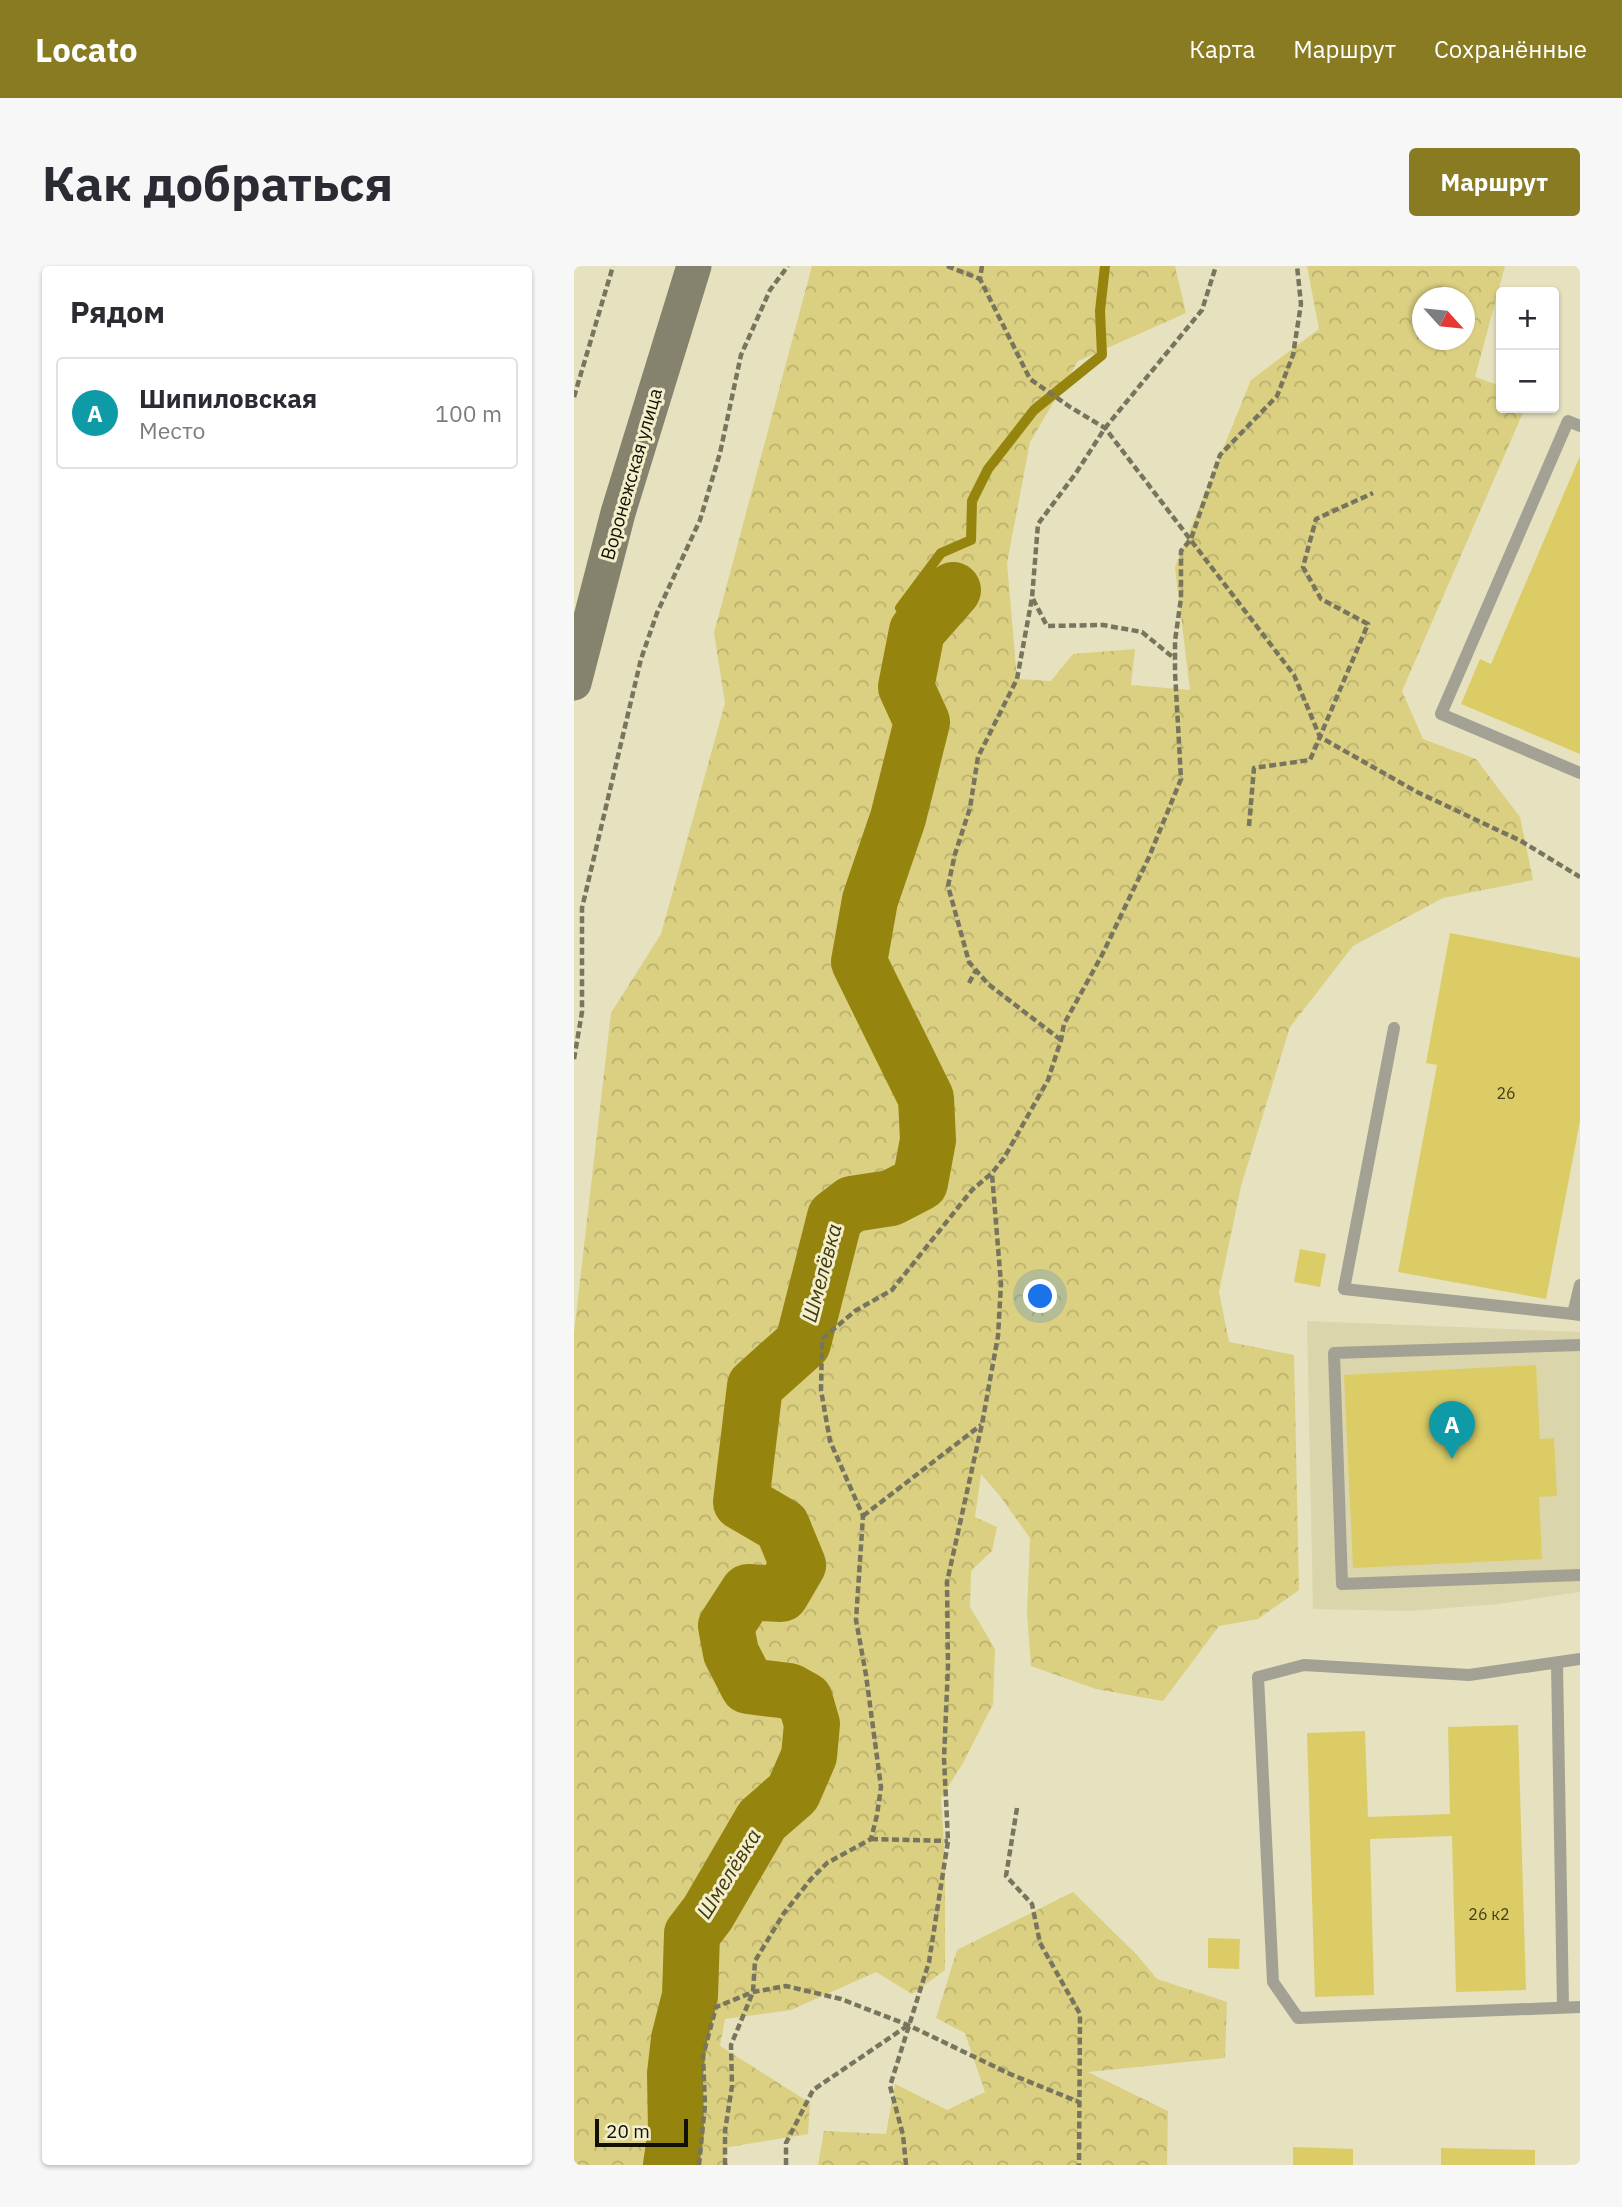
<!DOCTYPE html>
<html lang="ru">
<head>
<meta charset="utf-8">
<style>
  :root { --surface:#fff; --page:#f7f7f7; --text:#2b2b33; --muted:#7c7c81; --line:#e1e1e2; --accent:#887b21 }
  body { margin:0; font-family:"IBM Plex Sans",sans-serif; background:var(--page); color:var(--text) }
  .controls { position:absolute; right:21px; top:21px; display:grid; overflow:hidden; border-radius:7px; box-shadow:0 2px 5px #0004 }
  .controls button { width:63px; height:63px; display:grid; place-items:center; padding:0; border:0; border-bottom:2px solid var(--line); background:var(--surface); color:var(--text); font:35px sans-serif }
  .compass { position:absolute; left:838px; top:21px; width:63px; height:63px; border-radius:50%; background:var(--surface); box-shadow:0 2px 5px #0004; rotate:117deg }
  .scale { position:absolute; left:21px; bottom:18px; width:93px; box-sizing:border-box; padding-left:7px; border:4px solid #121005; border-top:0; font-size:19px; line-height:24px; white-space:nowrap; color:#121005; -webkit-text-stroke:5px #f3eecb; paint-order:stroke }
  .you { position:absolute; left:467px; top:1031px; width:24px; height:24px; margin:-18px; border:5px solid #fff; border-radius:50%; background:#1a73e8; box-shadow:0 0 0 10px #1a73e833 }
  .badge { display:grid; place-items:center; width:46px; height:46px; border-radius:50%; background:var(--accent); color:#fff; font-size:23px; font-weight:700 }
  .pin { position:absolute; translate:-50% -58px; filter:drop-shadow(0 2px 4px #0008) }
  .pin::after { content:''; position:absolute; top:37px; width:24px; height:21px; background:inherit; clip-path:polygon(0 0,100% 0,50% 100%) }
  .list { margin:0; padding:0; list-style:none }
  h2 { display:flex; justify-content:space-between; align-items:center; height:91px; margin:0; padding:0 28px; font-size:30px }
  h2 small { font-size:23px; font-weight:400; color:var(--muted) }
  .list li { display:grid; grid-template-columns:46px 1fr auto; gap:21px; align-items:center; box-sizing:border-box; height:112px; margin:0 14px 14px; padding:0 14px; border:2px solid var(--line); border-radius:7px }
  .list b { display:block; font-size:26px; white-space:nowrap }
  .list p { margin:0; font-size:23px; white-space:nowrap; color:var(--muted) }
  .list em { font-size:23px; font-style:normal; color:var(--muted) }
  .map { position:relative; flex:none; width:1006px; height:1899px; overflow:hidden; border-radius:7px }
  header { display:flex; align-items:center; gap:42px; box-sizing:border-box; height:98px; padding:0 35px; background:var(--accent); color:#fff }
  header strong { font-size:33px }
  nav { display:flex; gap:38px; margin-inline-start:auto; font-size:24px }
  .intro { display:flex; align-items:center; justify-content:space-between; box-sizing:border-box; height:168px; padding:0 42px }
  h1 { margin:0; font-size:49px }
  .button { padding:18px 32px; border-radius:7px; background:var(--accent); color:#fff; font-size:24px; font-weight:700 }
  main { display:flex; gap:42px; padding:0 42px }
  aside { flex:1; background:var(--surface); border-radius:7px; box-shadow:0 2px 5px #0004 }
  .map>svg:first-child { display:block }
</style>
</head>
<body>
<header>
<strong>Locato</strong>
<nav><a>Карта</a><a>Маршрут</a><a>Сохранённые</a></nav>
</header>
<div class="intro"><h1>Как добраться</h1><a class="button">Маршрут</a></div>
<main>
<aside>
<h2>Рядом<small></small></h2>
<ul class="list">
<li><span class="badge" style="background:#0f9aa8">A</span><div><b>Шипиловская</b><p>Место</p></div><em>100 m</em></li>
</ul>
</aside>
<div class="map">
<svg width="1006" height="1899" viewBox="0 0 1006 1899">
  <defs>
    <pattern id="forest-crowns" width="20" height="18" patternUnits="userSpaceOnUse" patternTransform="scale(1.75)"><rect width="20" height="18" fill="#dbcf81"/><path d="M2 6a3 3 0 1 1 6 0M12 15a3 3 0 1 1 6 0" fill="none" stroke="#bbb16e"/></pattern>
  </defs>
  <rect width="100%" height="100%" fill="#e6e1bf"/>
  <polygon fill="#dbd5ab" points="733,1055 1006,1066 1006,1326 924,1338 836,1345 739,1343"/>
  <g fill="url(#forest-crowns)" fill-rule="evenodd">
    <path d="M238,0H601L612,47L504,95L456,176L433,297L443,413L477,415L499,388L561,383L557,419L616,424L601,301L677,114L745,63L733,0H931L901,111L927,120V142H951L828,425L849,473L902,493L946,551L959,614L869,632L779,680L716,761L667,920L645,1026L655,1076L720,1089L725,1324L684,1353L645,1360L589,1435L522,1423L457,1400L453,1347L456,1272L426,1230L407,1208L401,1251L423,1261L418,1285L397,1305L396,1341L421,1383L419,1438L389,1497L367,1532L371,1594V1704L338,1728L302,1706L217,1744L151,1753L146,1780L236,1837L234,1868L149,1882L154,1899H0V1067L37,747L87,668L151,437L140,367ZM848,32H890V74H848Z"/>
    <polygon points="499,1626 563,1689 583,1713 653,1736 651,1792 514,1806 594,1845 593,1899 244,1899 250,1865 312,1868 321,1818 373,1844 411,1826 391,1767 362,1752 383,1684"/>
  </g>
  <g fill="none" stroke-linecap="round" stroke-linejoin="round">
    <polyline stroke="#95850e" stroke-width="10" points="343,365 326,342 367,287 397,274 398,235 414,203 460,144 528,89 526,45 531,0"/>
    <polyline stroke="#95850e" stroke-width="56" points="97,1899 102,1865 101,1808 105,1773 116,1730 118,1668 134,1647 188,1554 219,1527 235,1490 238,1458 231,1434 215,1425 174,1420 157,1387 152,1360 174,1326 207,1328 224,1299 208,1260 167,1236 181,1120 229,1077 261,951 278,938 317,932 346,917 354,874 352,832 285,696 296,634 324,552 348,456 332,421 343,365 379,324"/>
  </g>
  <g fill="#dccc66">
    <polygon points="1006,190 1006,488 887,438 906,393 917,398"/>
    <polygon points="876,667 1006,692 1006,855 972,1033 824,1006 863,799 852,797"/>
    <polygon points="726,983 752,988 746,1021 720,1016"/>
    <polygon points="962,1099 966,1173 980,1172 983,1230 965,1231 968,1293 779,1302 770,1109"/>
    <polygon points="944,1459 952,1724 882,1726 878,1570 796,1573 800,1729 741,1731 733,1467 791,1465 794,1551 876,1548 874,1461"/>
    <polygon points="634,1672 666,1673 665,1703 634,1702"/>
    <polygon points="719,1881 779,1883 779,1899 719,1899"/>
    <polygon points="867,1882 961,1884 961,1899 867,1899"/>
  </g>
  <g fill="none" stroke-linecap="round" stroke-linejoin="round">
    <g stroke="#78755f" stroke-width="4.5" stroke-dasharray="7 3.5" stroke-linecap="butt">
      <polyline points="373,0 406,13"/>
      <polyline points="408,0 406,13 456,113 496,141 531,162 720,409 746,471 843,526 947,575 1006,611"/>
      <polyline points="0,131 39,0"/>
      <polyline points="459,333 473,360 529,359 568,366 601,393"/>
      <polyline points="675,560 680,502 736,494 794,358 747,333 729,301 742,253 799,227"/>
      <polyline points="395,717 402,704"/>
      <polyline points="487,774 414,718 395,696 374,620 381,588 396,542 404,491 443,413 458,332 464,258 502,207 531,162 628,44 642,0"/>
      <polyline points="0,793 8,746 8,642 67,393 83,347 126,254 146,187 167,89 196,24 214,0"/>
      <polyline points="289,1250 407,1159"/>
      <polyline points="443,1542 432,1610 458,1638 466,1677 506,1748 505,1899"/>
      <polyline points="297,1573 374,1575"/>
      <polyline points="125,1899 131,1839 129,1790 142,1741 179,1726 212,1720 267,1733 334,1759 436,1808 505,1836"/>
      <polyline points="151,1899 151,1865 158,1820 157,1779 179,1726 181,1695 210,1647 237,1613 253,1597 297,1573 303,1549 307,1521 292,1409 282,1354 289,1250 256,1175 247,1124 248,1073 281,1045 318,1024 398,924 418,907 430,892 474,814 487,774 490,758 528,689 575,591 607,513 601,406 601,375 607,332 607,285 617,273 646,189 703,130 719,89 727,38 723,0"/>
      <polyline points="212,1899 212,1877 239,1824 333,1760"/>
      <polyline points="332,1899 329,1869 316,1820 355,1696 374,1575 370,1492 374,1400 373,1316 408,1158 424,1070 427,1018 418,908"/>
    </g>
    <g stroke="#a3a193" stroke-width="12">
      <polyline points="1006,160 994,155 867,448 1006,507"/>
      <polyline points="820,762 770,1023 999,1048"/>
      <polyline points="1006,1049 999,1048 1006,1019"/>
      <polyline points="1006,1079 760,1087 768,1318 1006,1309"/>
      <polyline points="1006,1393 895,1409 730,1399 684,1411 699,1716 724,1752 1006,1741"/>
      <polyline points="983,1397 989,1741"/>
    </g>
    <polyline stroke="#85836d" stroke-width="35" points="0,417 44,247 120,0"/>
  </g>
  <g text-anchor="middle" stroke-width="6" stroke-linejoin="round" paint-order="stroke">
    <g font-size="16" fill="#443f1d">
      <text x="932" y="833">26</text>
      <text x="915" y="1654">26 к2</text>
    </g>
    <g font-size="19" fill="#121005" stroke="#f3eecb">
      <text transform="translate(57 208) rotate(-74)" y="7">Воронежская улица</text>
    </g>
    <g font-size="21" font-style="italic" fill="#40390d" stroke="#f3eecb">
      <text transform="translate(248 1007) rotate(-75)" y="7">Шмелёвка</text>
      <text transform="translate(155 1608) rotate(-58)" y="7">Шмелёвка</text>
    </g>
  </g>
</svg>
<div class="controls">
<button>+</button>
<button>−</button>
</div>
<svg class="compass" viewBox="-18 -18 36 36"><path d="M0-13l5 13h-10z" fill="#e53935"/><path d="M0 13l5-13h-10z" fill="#7c7c81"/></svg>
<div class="scale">20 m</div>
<div class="you"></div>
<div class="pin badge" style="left:878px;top:1193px;background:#0f9aa8">A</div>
</div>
</main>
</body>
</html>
